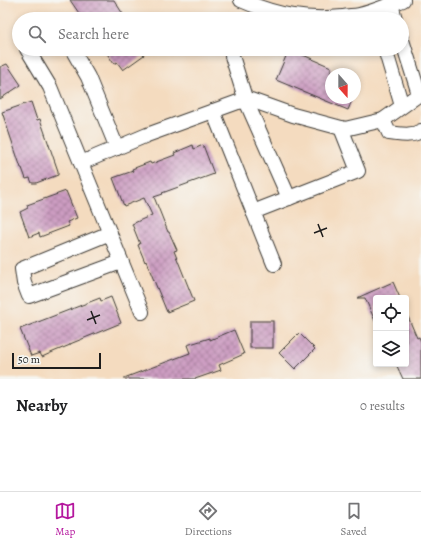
<!DOCTYPE html>
<html lang="en">
<head>
<meta charset="utf-8">
<style>
  :root { --surface:#fff; --page:#f6f6f6; --text:#202124; --muted:#757577; --line:#e0e0e0; --accent:#b5179e }
  body { margin:0; font-family:Alegreya,serif; background:var(--page); color:var(--text) }
  .controls { position:absolute; right:12px; bottom:12px; display:grid; overflow:hidden; border-radius:4px; box-shadow:0 2px 6px #0003 }
  .controls button { width:36px; height:36px; display:grid; place-items:center; padding:0; border:0; border-bottom:1px solid var(--line); background:var(--surface); color:var(--text); font:20px sans-serif }
  .compass { position:absolute; left:325px; top:68px; width:36px; height:36px; border-radius:50%; background:var(--surface); box-shadow:0 2px 6px #0003; rotate:159deg }
  .scale { position:absolute; left:12px; bottom:10px; width:89px; box-sizing:border-box; padding-left:4px; border:2px solid #1c1c1c; border-top:0; font-size:11px; line-height:14px; white-space:nowrap; color:#1c1c1c; -webkit-text-stroke:3px #f6f6f2; paint-order:stroke }
  .list { margin:0; padding:0; list-style:none }
  h2 { display:flex; justify-content:space-between; align-items:center; height:52px; margin:0; padding:0 16px; font-size:17px }
  h2 small { font-size:13px; font-weight:400; color:var(--muted) }
  .icon { flex:none; width:22px; height:22px; fill:none; stroke:currentColor; stroke-width:2; stroke-linecap:round; stroke-linejoin:round }
  .map { position:relative; flex:none; width:421px; height:379px; overflow:hidden }
  .search { position:absolute; background:var(--surface); box-shadow:0 2px 6px #0003; left:12px; right:12px; top:12px; height:44px; display:flex; align-items:center; gap:10px; box-sizing:border-box; padding:0 14px; border-radius:22px; color:var(--muted); font-size:15px }
  .sheet { height:112px; background:var(--surface) }
  nav { display:flex; justify-content:space-around; align-items:center; box-sizing:border-box; height:56px; border-top:1px solid var(--line); background:var(--surface); font-size:11px; color:var(--muted) }
  nav a { display:grid; justify-items:center; gap:2px }
  nav .on { color:var(--accent) }
  .map>svg:first-child { display:block }
</style>
</head>
<body>
<div class="map">
<svg width="421" height="379" viewBox="0 0 421 379">
  <defs>
    <pattern id="building-cross-hatch" width="8" height="8" patternUnits="userSpaceOnUse"><rect width="8" height="8" fill="#cc9cc1"/><path d="M0 0l8 8M0 8l8-8" fill="none" stroke="#a57e9c"/></pattern>
  </defs>
  <rect width="100%" height="100%" fill="#f6f6f2"/>
  <filter id="ink" filterUnits="userSpaceOnUse"><feTurbulence type="fractalNoise" baseFrequency=".025" numOctaves="2"/><feDisplacementMap in="SourceGraphic" scale="8" xChannelSelector="R" yChannelSelector="G"/><feConvolveMatrix kernelMatrix="1 2 1 2 8 2 1 2 1" color-interpolation-filters="sRGB"/></filter>
  <filter id="wash" filterUnits="userSpaceOnUse"><feTurbulence type="fractalNoise" baseFrequency=".012" numOctaves="4" result="noise"/><feDisplacementMap in="SourceGraphic" scale="16" xChannelSelector="R" yChannelSelector="G"/><feGaussianBlur stdDeviation="0.9" result="paint"/><feColorMatrix in="noise" values="0 0 0 0 0 0 0 0 0 0 0 0 0 0 0 0 0 1.4 0 .05"/><feComposite in="paint" operator="in"/></filter>
  <g filter="url(#wash)">
    <rect width="100%" height="100%" fill="#f4dbbf"/>
    <g id="blocks">
      <g fill="url(#building-cross-hatch)">
        <polygon points="70,0 114,0 126,19 83,19"/>
        <polygon points="104,49 140,49 144,55 123,70 117,62 114,64"/>
        <polygon points="289,49 331,67 331,98 353,98 348,110 276,80"/>
        <polygon points="7,64 21,85 0,99 0,67"/>
        <polygon points="31,102 37,120 40,119 58,171 58,175 36,183 32,183 30,178 26,179 22,168 21,168 2,112"/>
        <polygon points="193,145 194,149 203,145 214,174 162,193 163,194 154,197 168,232 169,232 177,250 174,251 194,301 167,312 146,261 145,262 138,245 140,244 132,224 152,215 144,198 124,206 113,178 133,171 132,169 150,162 151,164 175,155 174,153"/>
        <polygon points="66,191 77,218 67,222 69,226 40,237 39,233 29,237 20,212 28,208 27,205"/>
        <polygon points="393,282 400,298 376,298 376,323 365,298 357,298"/>
        <polygon points="111,297 121,323 70,344 70,345 53,352 42,357 40,353 31,356 20,329 100,298 101,301"/>
        <polygon points="406,312 417,338 419,337 421,342 421,379 403,379 396,364 406,364"/>
        <rect x="250" y="321" width="23" height="27"/>
        <polygon points="234,330 244,354 219,365 221,370 195,379 124,379 124,378 190,353 187,345 210,338 210,340"/>
        <polygon points="299,333 315,349 295,369 279,353"/>
      </g>
    </g>
  </g>
  <g filter="url(#ink)">
    <use href="#blocks" fill-opacity="0" stroke="#3c3934" stroke-width="1"/>
    <g fill="none" stroke-linecap="round" stroke-linejoin="round">
      <g stroke="#3c3934" stroke-width="16">
        <g id="street">
          <path d="M241,0C275,15 306,21 343,17C348,16 354,16 359,15C374,12 388,5 403,0"/>
          <polyline points="391,4 395,19"/>
          <polyline points="402,40 419,94"/>
          <polyline points="27,49 50,87 142,312"/>
          <polyline points="72,49 88,77 117,148"/>
          <polyline points="385,49 402,106"/>
          <polyline points="232,56 246,101 289,198"/>
          <polyline points="213,111 274,264"/>
          <path d="M383,120L389,133C400,134 411,137 421,131"/>
          <polyline points="81,163 147,135 238,102 251,100 293,115 345,129 383,120 421,93"/>
          <polyline points="253,212 358,171 341,128"/>
          <polyline points="110,233 22,269 24,283 29,296 121,262"/>
        </g>
      </g>
      <use href="#street" stroke="#fff" stroke-width="14"/>
    </g>
  </g>
  <path fill="none" stroke="#1c1c1c" stroke-width="1.5" d="M318,224L323,237M314,233L327,228M91,311L96,324M87,320L100,315"/>
</svg>
<div class="controls">
<button><svg class="icon" aria-label="locate" viewBox="0 0 24 24"><circle cx="12" cy="12" r="6"/><path d="M12 2v4M12 18v4M2 12h4M18 12h4"/></svg></button>
<button><svg class="icon" aria-label="layers" viewBox="0 0 24 24"><path d="M12 4l9 5-9 5-9-5zM3 14l9 5 9-5"/></svg></button>
</div>
<svg class="compass" viewBox="-18 -18 36 36"><path d="M0-13l5 13h-10z" fill="#e53935"/><path d="M0 13l5-13h-10z" fill="#757577"/></svg>
<div class="scale">50 m</div>
<div class="search"><svg class="icon" aria-label="search" viewBox="0 0 24 24"><circle cx="10" cy="10" r="6"/><path d="M15 15l6 6"/></svg>Search here</div>
</div>
<section class="sheet">
<h2>Nearby<small>0 results</small></h2>
<ul class="list">
</ul>
</section>
<nav>
<a class="on"><svg class="icon" aria-label="map" viewBox="0 0 24 24"><path d="M3 6l6-2 6 2 6-2v14l-6 2-6-2-6 2zM9 4v14M15 6v14"/></svg>Map</a>
<a><svg class="icon" aria-label="directions" viewBox="0 0 24 24"><path d="M12 3l9 9-9 9-9-9zM9 14v-3h6M13 9l2 2-2 2"/></svg>Directions</a>
<a><svg class="icon" aria-label="saved" viewBox="0 0 24 24"><path d="M7 4h10v16l-5-4-5 4z"/></svg>Saved</a>
</nav>
</body>
</html>
